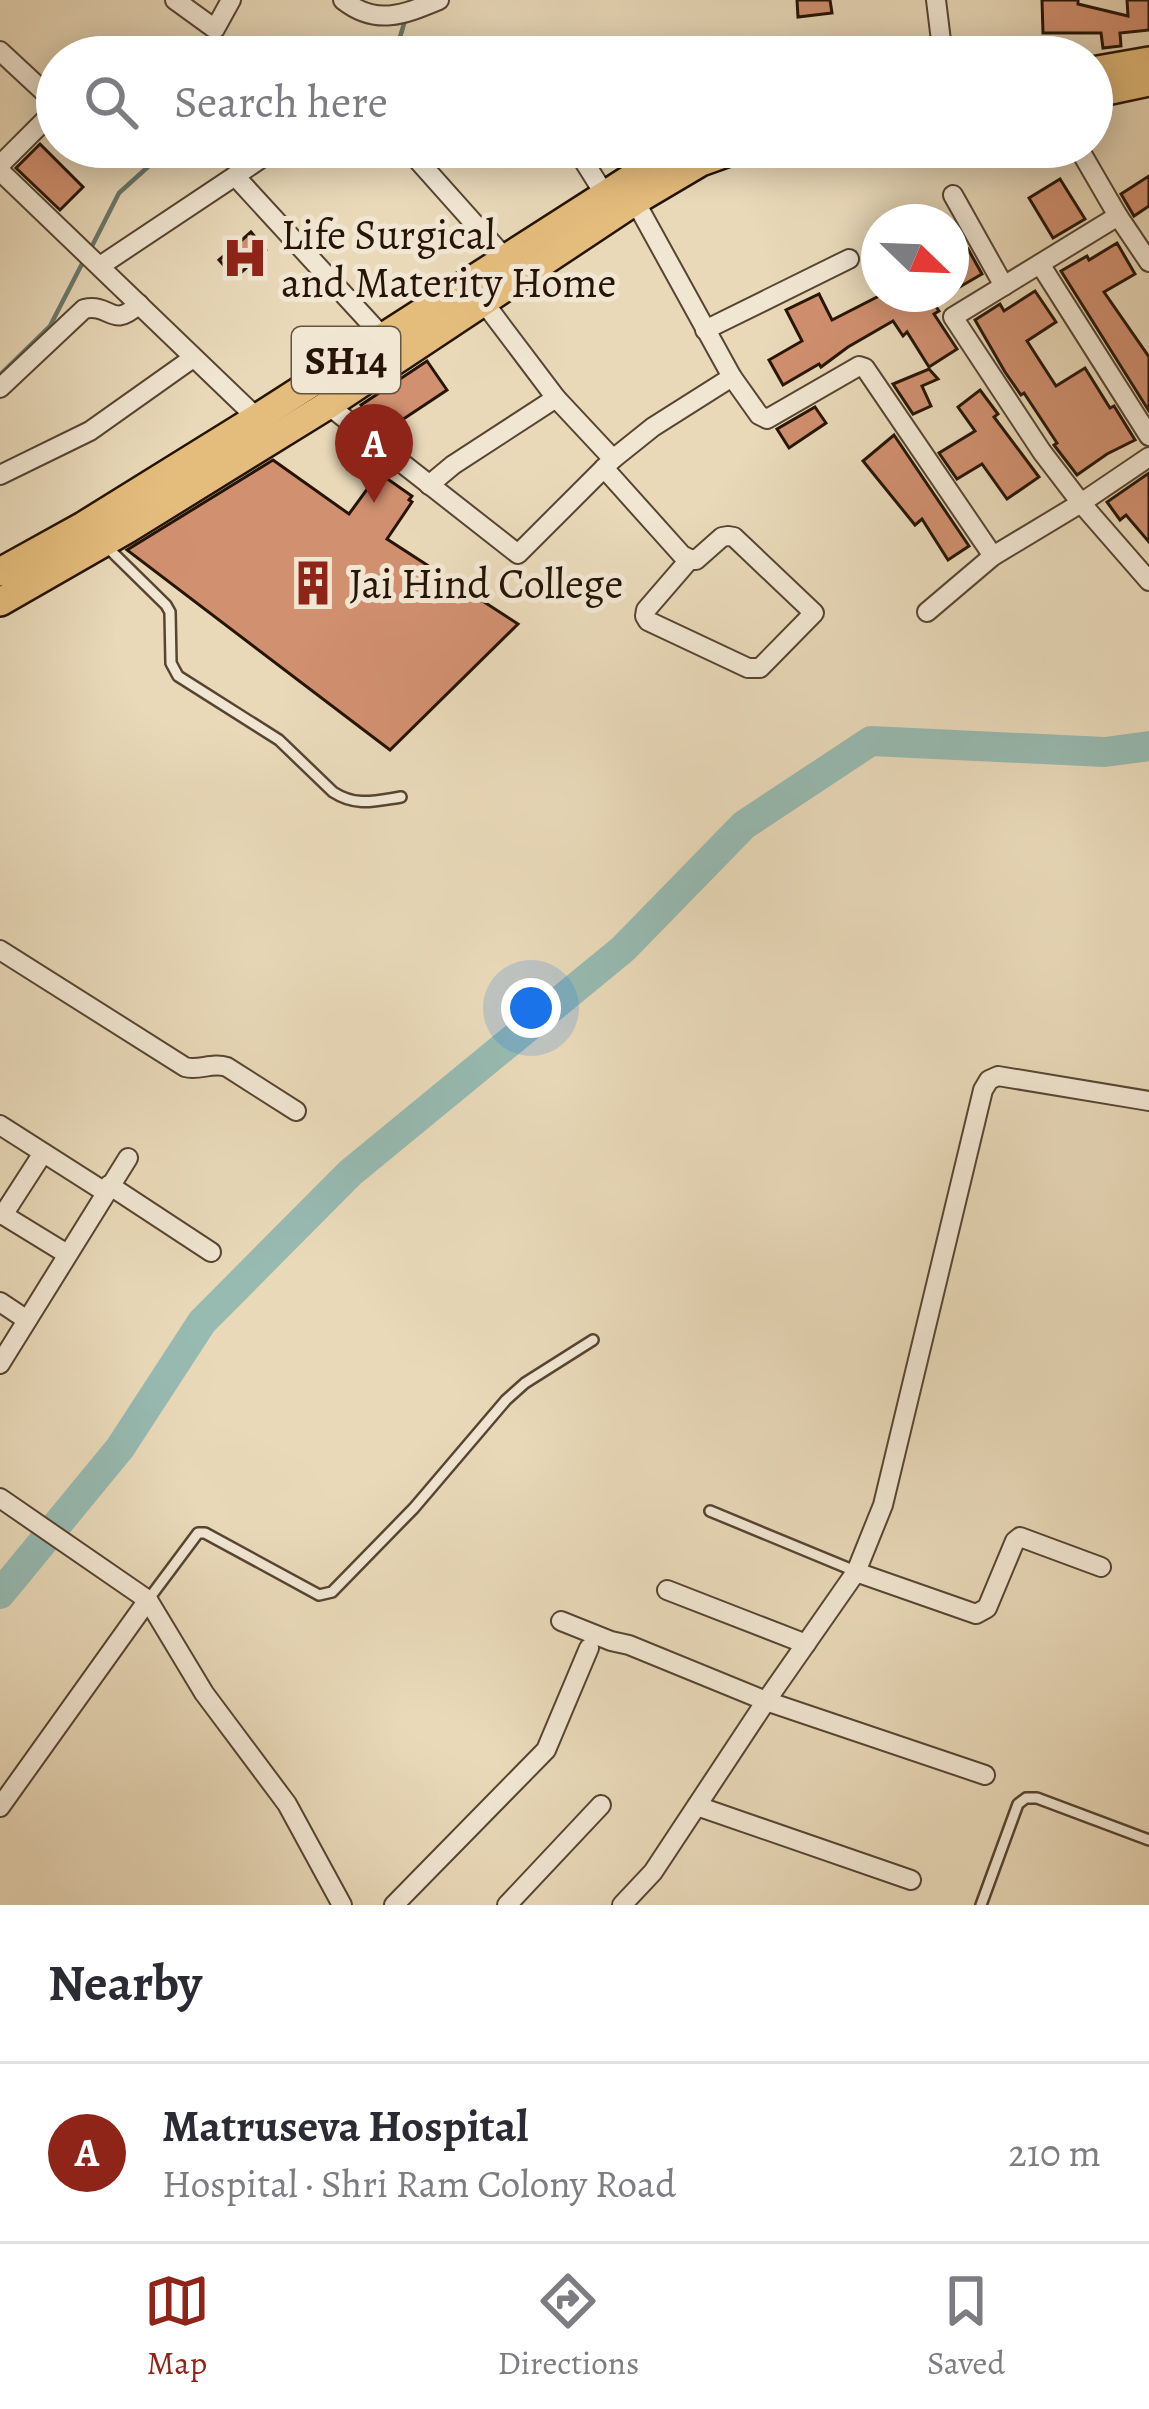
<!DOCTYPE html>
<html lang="en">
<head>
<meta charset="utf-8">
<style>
  :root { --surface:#fff; --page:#f7f7f7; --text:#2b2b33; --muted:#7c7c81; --line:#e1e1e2; --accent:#8f2418 }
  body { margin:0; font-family:Alegreya,serif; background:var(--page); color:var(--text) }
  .compass { position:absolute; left:861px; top:204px; width:108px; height:108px; border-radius:50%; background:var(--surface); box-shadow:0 6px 30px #0003; rotate:113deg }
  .you { position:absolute; left:531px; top:1008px; width:42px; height:42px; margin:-30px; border:9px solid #fff; border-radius:50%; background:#1a73e8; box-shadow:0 0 0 18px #1a73e833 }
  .badge { display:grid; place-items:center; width:78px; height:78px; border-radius:50%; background:var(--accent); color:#fff; font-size:39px; font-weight:700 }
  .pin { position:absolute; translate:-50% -99px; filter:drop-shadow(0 3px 6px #0008) }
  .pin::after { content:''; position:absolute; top:63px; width:42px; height:36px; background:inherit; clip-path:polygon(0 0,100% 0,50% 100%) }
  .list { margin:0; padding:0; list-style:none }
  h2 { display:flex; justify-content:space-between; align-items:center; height:156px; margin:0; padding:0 48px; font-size:51px }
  h2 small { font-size:39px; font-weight:400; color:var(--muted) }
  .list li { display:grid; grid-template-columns:78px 1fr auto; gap:36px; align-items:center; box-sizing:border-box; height:180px; padding:0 48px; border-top:3px solid var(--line) }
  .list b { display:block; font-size:45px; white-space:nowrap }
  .list p { margin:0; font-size:39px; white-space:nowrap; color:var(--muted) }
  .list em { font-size:39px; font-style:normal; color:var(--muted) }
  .icon { flex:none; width:66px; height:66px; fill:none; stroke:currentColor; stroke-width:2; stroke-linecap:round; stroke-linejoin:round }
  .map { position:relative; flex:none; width:1149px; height:1905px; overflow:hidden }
  .search { position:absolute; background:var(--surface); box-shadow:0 6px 30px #0003; left:36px; right:36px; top:36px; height:132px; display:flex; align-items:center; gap:30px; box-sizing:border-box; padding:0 42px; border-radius:66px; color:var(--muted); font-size:45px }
  .sheet { height:336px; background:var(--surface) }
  nav { display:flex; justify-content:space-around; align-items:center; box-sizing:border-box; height:168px; border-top:3px solid var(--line); background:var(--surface); font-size:33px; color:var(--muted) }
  nav a { display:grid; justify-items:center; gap:6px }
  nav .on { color:var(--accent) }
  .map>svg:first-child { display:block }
</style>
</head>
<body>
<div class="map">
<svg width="1149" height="1905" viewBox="0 0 1149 1905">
  <rect width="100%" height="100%" fill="#e9d9b9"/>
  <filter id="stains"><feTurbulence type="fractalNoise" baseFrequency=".00167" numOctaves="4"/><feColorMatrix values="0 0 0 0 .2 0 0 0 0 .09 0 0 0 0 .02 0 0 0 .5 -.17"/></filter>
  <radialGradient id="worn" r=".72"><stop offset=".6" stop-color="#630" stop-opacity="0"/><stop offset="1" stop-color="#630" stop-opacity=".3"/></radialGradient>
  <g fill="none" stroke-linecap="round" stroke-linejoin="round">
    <g stroke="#6a786c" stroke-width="4.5">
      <polyline points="391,57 395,54 406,17"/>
      <polyline points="90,250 119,193 170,147"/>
      <polyline points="0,375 50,326 84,260"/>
    </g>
    <polyline stroke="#97bab1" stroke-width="30" points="0,1594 120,1448 202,1322 350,1173 623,949 744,825 871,741 1105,752 1149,746"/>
  </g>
  <g fill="#d19070" stroke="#261405" stroke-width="3">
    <polygon points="797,0 830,0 832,13 798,17"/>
    <polygon points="1042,0 1078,0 1078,4 1128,16 1127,0 1149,0 1149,30 1120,33 1121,46 1103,48 1101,33 1043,33"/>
    <polygon points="40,144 83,187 60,210 16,168"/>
    <polygon points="1149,176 1149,206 1134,216 1121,194"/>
    <polygon points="1060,179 1085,219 1053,238 1029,198"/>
    <polygon points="251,232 266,250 235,278 219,260"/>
    <polygon points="1117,243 1135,274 1104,292 1149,357 1149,411 1061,271 1087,256 1089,260"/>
    <polygon points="968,249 982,274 951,292 951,259"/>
    <polygon points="1035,291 1056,322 1027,341 1056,386 1085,368 1110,408 1114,406 1135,440 1107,454 1077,475 1054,445 1057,443 1024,393 1021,395 1005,372 975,320 1000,304 1004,311"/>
    <polygon points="819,294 832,320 883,294 948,294 933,302 939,311 934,314 957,349 929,367 907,332 903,336 893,321 848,347 821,367 819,364 783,385 769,360 802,341 786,310"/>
    <polygon points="427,361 447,390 384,432 373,423 361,405"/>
    <polygon points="929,369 938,379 922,386 931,406 913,414 893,384"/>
    <polygon points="980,390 998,414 994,417 1039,477 1007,499 982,464 957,479 939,453 975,431 958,407"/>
    <polygon points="815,407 826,423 789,448 777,429"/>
    <polygon points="894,435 969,546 948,560 922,519 915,525 863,461"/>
    <polygon points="273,460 349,514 376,477 379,479 382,475 412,496 409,500 412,502 387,539 518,624 390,750 127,550"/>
    <polygon points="1149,473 1149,542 1126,515 1120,520 1107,502"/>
  </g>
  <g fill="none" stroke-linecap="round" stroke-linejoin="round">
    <g stroke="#574532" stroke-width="14">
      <g id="lane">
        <polyline points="611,57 627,48"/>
        <path d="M107,547L166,605L170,612L171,663L178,676L279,740L333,792C356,807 375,801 401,797"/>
        <polyline points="710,1511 855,1571"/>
        <polyline points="148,1600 198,1533 205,1533 319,1595 332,1592 414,1508 506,1400 525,1383 593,1340"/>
        <polyline points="981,1905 1018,1804 1026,1798 1037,1798 1149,1840"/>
      </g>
    </g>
    <g stroke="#574532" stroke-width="22">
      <g id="street">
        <polyline points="175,0 215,29 231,0"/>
        <path d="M343,0C376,26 403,15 439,0"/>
        <polyline points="936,0 943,57"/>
        <polyline points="0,51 57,104"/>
        <polyline points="494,57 514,50 520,57"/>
        <polyline points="406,147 505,258"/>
        <polyline points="575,147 605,195"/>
        <polyline points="1078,147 1118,216 1149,262"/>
        <polyline points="0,165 57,108"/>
        <polyline points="0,171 257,418"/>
        <polyline points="235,176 278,147"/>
        <polyline points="953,195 1004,286"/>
        <polyline points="1118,216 953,317 1042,452 1081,503 1149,581"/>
        <polyline points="1040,264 1149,436"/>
        <polyline points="100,266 235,176 382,336"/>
        <polyline points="705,330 849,259"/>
        <polyline points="732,377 759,415 767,419 859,366 865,368 993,556"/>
        <path d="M0,388L84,309C112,303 111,330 139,304"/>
        <polyline points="324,402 518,554 613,459 556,398 476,292"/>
        <polyline points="613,459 653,427 732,377 630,192"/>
        <polyline points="604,468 682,555 690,559"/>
        <polyline points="0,475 90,431 193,358"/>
        <polyline points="429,485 453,465 556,398"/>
        <polygon points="728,536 734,537 814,613 760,668 748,668 648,621 645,616 646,610 690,559 696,560 722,537"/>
        <polyline points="927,612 993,556 1081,503 1149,457"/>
        <path d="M0,950L185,1067C199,1071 212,1062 227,1067L296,1111"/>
        <polyline points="0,1125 105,1192"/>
        <polyline points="109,1185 211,1252"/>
        <polyline points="0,1213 67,1254"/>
        <polyline points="3,1215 43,1153"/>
        <polyline points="0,1302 27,1320"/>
        <polyline points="0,1364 128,1158"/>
        <polyline points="0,1498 148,1600 204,1693 287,1804 342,1905"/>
        <polyline points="856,1572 976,1614 987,1608 1015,1541 1020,1537 1101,1567"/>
        <polyline points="667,1590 806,1644"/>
        <polyline points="561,1621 611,1641 629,1645 766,1701 985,1775"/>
        <polyline points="697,1806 911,1880"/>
        <polyline points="0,1807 148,1600"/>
        <polyline points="394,1905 546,1750 589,1648"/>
        <polyline points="507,1905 601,1805"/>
        <polyline points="622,1905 653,1872 766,1701 856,1572 883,1505 983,1090 989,1080 998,1076 1149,1101"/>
      </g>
    </g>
    <g stroke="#261405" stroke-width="32">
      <g id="primary">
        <polyline points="1092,71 1149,61"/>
        <polyline points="1092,94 1149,82"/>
        <polyline points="0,572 83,526 257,418 647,168 691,147"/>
        <polyline points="0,602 129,528 328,405 635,201 701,162 743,147"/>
      </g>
    </g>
    <use href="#lane" stroke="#f1e6d2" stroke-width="9"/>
    <use href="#street" stroke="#f1e6d2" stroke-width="18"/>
    <use href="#primary" stroke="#e4bc7c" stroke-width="27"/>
  </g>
  <defs>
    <g id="hospital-bare" transform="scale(3.6)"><path d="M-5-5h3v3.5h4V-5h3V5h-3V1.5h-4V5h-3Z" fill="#8f2418" stroke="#f1e6d2" stroke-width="2.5" paint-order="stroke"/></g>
    <g id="building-bare" transform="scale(3.6)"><path d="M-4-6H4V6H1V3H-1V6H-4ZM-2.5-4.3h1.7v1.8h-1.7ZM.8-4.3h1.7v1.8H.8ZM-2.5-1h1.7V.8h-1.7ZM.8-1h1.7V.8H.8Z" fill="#8f2418" stroke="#f1e6d2" stroke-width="2.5" paint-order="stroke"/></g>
  </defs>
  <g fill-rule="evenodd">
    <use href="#hospital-bare" x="245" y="258"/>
    <use href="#building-bare" x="313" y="583"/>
  </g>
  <g text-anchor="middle" stroke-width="10" stroke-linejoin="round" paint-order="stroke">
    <rect fill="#f1e6d2" stroke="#635342" stroke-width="3" x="292" y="327" width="108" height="66" rx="9"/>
    <g font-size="39" font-weight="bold" fill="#261405">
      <text x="346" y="374">SH14</text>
    </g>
    <g font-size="42" fill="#261405" stroke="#f1e6d2" text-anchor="start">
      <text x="281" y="249">Life Surgical<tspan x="281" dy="48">and Materity Home</tspan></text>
      <text x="349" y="598">Jai Hind College</text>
    </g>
  </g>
  <rect width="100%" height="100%" filter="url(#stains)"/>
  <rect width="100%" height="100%" fill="url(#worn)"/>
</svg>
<svg class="compass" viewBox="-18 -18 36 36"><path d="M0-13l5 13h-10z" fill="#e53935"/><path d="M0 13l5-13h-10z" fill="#7c7c81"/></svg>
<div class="you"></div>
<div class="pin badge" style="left:374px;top:503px">A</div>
<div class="search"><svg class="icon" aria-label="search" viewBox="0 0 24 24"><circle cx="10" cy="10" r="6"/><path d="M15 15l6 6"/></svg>Search here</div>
</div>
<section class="sheet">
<h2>Nearby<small></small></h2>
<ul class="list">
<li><span class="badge">A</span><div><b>Matruseva Hospital</b><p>Hospital · Shri Ram Colony Road</p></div><em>210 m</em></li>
</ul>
</section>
<nav>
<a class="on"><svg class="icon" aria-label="map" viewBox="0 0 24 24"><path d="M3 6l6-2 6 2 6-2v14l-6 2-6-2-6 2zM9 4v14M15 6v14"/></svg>Map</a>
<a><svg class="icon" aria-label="directions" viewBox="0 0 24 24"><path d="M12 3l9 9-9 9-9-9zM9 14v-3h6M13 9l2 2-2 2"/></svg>Directions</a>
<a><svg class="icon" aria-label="saved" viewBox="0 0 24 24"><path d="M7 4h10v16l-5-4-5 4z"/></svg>Saved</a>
</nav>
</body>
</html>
